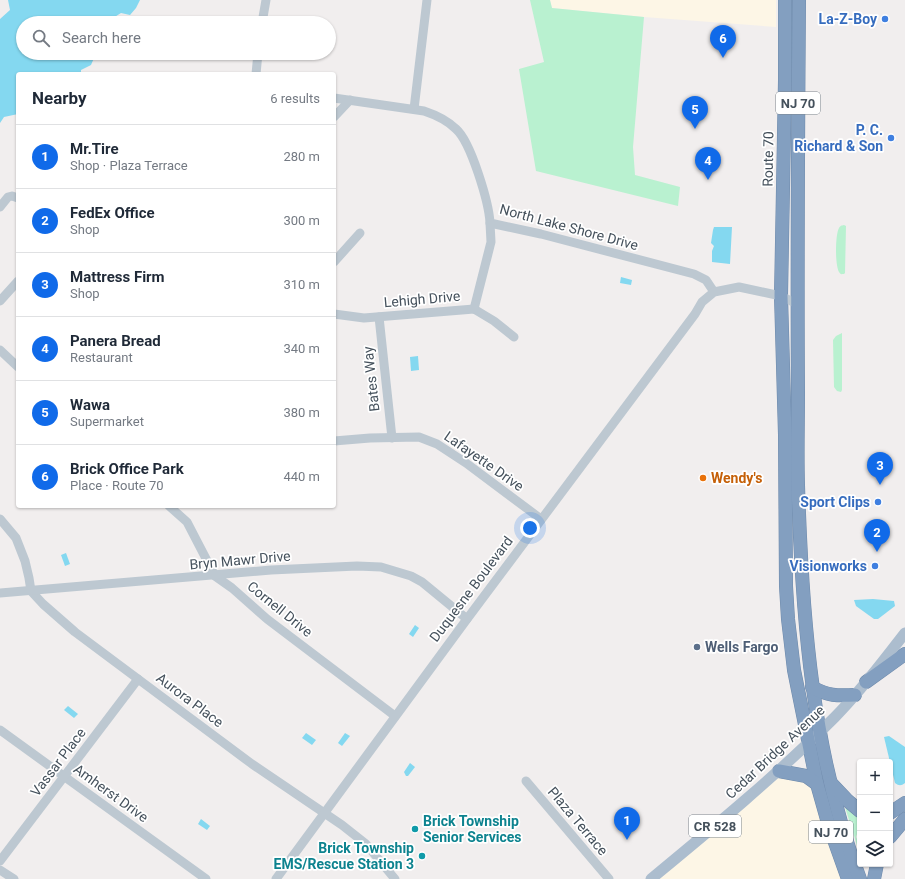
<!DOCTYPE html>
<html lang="en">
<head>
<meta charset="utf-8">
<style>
  :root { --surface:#fff; --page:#f2f2f3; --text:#1f2937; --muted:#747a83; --line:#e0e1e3; --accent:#106ae9 }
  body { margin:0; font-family:Roboto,sans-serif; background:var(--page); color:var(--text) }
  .controls { position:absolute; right:12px; bottom:12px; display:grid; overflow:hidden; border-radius:4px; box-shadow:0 1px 3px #0004 }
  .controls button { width:36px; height:36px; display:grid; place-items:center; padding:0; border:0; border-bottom:1px solid var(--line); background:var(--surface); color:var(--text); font:20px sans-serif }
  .you { position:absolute; left:530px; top:528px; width:14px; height:14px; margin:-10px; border:3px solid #fff; border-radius:50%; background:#1a73e8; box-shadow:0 0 0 6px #1a73e833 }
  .badge { display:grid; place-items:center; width:26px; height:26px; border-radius:50%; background:var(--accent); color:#fff; font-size:13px; font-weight:700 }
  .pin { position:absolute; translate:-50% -33px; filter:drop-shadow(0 1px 2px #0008) }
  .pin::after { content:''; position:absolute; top:21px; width:14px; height:12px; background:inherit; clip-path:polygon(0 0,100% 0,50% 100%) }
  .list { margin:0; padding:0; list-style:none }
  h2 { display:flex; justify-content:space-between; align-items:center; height:52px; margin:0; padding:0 16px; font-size:17px }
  h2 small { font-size:13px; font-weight:400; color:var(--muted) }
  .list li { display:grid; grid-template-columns:26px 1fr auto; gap:12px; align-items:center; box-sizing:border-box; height:64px; padding:0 16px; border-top:1px solid var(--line) }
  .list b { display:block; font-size:15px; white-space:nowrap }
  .list p { margin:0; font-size:13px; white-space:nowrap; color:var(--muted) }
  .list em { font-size:13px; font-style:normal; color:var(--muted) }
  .icon { flex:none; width:22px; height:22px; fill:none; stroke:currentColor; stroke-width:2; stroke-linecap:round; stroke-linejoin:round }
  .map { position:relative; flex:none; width:905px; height:879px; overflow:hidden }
  .search { position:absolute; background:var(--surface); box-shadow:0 1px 3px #0004; left:16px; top:16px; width:320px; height:44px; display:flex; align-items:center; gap:10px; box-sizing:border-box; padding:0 14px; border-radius:22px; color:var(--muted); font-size:15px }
  .panel { position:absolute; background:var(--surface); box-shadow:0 1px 3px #0004; left:16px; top:72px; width:320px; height:436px; border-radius:4px }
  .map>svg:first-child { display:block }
</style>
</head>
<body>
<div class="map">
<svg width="905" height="879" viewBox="0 0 905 879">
  <rect width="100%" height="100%" fill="#f1eeee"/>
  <g fill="#fdf6e6">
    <polygon points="550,0 776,0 776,27 644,17 552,8"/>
    <polygon points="779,771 817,784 848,879 651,879"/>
  </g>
  <g fill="#b9f1d0">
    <polygon points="530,0 550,0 552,8 644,17 633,147 635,175 680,187 678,206 536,171 519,69 544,62"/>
    <path d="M844,225L846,226L845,273L844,274C841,274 841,275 839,272C835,265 835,235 839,228C841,225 841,226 844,225Z"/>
    <polygon points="842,333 842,390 841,392 837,391 834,387 833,340 836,336"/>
    <polygon points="845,807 857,814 857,818 860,819 860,825 856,837 860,845 860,855"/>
  </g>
  <g fill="#84d8f0">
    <polygon points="8,0 140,0 136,8 130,15 121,13 113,18 110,23 23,23 23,53 99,53 94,58 91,65 81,70 81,74 18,74 18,114 4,117 0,123 0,19 10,10"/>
    <polygon points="714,227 732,227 730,264 712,262 712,251 714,246 711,243 713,230"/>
    <polygon points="621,277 632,280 631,285 620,283"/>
    <polygon points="418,356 419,370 411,371 410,357"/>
    <polygon points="66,553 70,564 65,566 61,555"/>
    <polygon points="873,599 894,601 895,606 878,619 874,619 856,606 854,600"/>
    <polygon points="415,625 419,628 413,637 409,634"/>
    <polygon points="68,706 78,714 74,718 64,710"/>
    <polygon points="306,733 316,740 312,745 302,738"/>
    <polygon points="345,733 350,736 342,746 338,743"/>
    <path d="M889,736L905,747V783C901,786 899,786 895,783L884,737Z"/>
    <polygon points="410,763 415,767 408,776 406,776 404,772"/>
    <polygon points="201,819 210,826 207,830 198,824"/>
  </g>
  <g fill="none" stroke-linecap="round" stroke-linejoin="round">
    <g stroke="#6e8aab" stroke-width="14">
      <g id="highway">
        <polyline points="785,0 785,80 781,296 785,435 786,586 788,619 794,670 817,784 828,823 848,879"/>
        <path d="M799,0C798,131 797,261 798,392C798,423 797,454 798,485C802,618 812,754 860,879"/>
        <polyline points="866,682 905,654"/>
        <path d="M812,687C828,696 837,696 855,695"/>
        <polyline points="779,771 806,776 817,784"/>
        <polyline points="831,783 848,801 860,811"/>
        <polyline points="890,813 905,803"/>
        <polyline points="890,837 905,819"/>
        <polyline points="874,879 877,864"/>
      </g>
    </g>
    <g stroke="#bdc8d1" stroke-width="9">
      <polyline points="262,23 266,0"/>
      <polyline points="256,74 258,53"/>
      <path d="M334,98L424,111C436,115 447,120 456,129C471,142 489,203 490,223L541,234L694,274L706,280L714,292"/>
      <polyline points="414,109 427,0"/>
      <polyline points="334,117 350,100"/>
      <polyline points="0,207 8,197 12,196 18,198"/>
      <polyline points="334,262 360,233"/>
      <polyline points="0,301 18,281"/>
      <polyline points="474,309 491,242 490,223"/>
      <polyline points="474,309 494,321 514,337"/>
      <polyline points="334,314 364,318 474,309"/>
      <polyline points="379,317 392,438"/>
      <polyline points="0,350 18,367"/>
      <polyline points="334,441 370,438 419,437 437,444 466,463 541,519"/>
      <polyline points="169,506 187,522 215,576 232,588 267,619 395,716"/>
      <polyline points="0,519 16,538 25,561 29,578 31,591 43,604 75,632 252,764 342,825 366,844 395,879"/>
      <polyline points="0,593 271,570 357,566 381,567 411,576 422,582 467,619"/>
      <polyline points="0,730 206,879"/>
      <polyline points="526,781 609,879"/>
      <polyline points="0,861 138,679"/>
      <polyline points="0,870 14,879"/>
      <polyline points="276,879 467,619 695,314 702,302 714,292 739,287 781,296 797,304"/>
    </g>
    <path stroke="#acbdce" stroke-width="11" d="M651,879C714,827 777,775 835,717C861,691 883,661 905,633"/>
    <use href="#highway" stroke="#839fc0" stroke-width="13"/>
  </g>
  <g fill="#3f7fe0" stroke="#fff" stroke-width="1.5">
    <circle cx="885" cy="19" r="4"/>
    <circle cx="891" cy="138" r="4"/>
    <circle cx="878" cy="502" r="4"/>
    <circle cx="875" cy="566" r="4"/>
  </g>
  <circle fill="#e8710a" stroke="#fff" stroke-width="1.5" cx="703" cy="478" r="4"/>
  <circle fill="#5c6f8a" stroke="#fff" stroke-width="1.5" cx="697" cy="647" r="4"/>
  <g fill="#0f9aa8" stroke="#fff" stroke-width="1.5">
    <circle cx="415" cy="829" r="4"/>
    <circle cx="422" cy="856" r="4"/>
  </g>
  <g text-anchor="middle" stroke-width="3.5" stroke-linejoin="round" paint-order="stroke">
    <g fill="#fff" stroke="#7d858d" stroke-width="1">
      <rect x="776" y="92" width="44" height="22" rx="3"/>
      <rect x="689" y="815" width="52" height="22" rx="3"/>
      <rect x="809" y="821" width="44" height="22" rx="3"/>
    </g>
    <g font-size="13" font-weight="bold" fill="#45515c">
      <text x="798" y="108">NJ 70</text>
      <text x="715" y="831">CR 528</text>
      <text x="831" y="837">NJ 70</text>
    </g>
    <g font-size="14" font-weight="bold" fill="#366cbe" stroke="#fff" text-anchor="end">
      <text x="877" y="24">La-Z-Boy</text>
      <text x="883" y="135">P. C.<tspan x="883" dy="16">Richard &amp; Son</tspan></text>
      <text x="870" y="507">Sport Clips</text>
      <text x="867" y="571">Visionworks</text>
    </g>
    <g font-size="14" fill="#45515c" stroke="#fff">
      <text transform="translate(768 159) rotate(-89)" y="5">Route 70</text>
      <text transform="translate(569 227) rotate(15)" y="5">North Lake Shore Drive</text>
      <text transform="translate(422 299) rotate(-5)" y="5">Lehigh Drive</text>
      <text transform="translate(371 379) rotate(-96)" y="5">Bates Way</text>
      <text transform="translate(484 461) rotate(35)" y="5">Lafayette Drive</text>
      <text transform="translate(240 560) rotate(-5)" y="5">Bryn Mawr Drive</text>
      <text transform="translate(471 589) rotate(-53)" y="5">Duquesne Boulevard</text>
      <text transform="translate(280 609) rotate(39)" y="5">Cornell Drive</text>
      <text transform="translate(190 700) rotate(37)" y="5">Aurora Place</text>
      <text transform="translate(775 752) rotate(-43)" y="5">Cedar Bridge Avenue</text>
      <text transform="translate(58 762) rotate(-53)" y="5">Vassar Place</text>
      <text transform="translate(111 793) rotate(36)" y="5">Amherst Drive</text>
      <text transform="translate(578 821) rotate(50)" y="5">Plaza Terrace</text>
    </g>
    <g font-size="14" font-weight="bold" fill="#c56008" stroke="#fff" text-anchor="start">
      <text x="711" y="483">Wendy's</text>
    </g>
    <g font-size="14" font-weight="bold" fill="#4e5e75" stroke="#fff" text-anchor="start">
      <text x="705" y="652">Wells Fargo</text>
    </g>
    <g font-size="14" font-weight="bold" fill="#0d838f" stroke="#fff" text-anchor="start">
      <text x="423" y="826">Brick Township<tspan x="423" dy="16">Senior Services</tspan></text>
      <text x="414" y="853" text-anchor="end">Brick Township<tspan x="414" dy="16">EMS/Rescue Station 3</tspan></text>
    </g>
  </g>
</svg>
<div class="controls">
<button>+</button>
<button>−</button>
<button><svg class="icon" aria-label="layers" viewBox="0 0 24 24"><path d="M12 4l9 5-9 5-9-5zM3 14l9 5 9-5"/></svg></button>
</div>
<div class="you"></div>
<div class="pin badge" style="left:627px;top:840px">1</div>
<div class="pin badge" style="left:877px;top:552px">2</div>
<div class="pin badge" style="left:880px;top:485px">3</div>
<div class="pin badge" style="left:708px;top:180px">4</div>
<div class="pin badge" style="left:695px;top:129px">5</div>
<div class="pin badge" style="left:723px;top:58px">6</div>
<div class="search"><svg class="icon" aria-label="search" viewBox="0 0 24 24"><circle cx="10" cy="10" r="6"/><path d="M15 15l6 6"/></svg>Search here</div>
<section class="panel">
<h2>Nearby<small>6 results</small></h2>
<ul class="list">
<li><span class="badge">1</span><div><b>Mr.Tire</b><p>Shop · Plaza Terrace</p></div><em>280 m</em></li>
<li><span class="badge">2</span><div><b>FedEx Office</b><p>Shop</p></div><em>300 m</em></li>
<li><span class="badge">3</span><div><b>Mattress Firm</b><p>Shop</p></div><em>310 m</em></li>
<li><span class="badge">4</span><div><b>Panera Bread</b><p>Restaurant</p></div><em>340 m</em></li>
<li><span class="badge">5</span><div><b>Wawa</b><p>Supermarket</p></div><em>380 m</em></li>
<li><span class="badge">6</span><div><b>Brick Office Park</b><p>Place · Route 70</p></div><em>440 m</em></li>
</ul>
</section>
</div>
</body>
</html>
